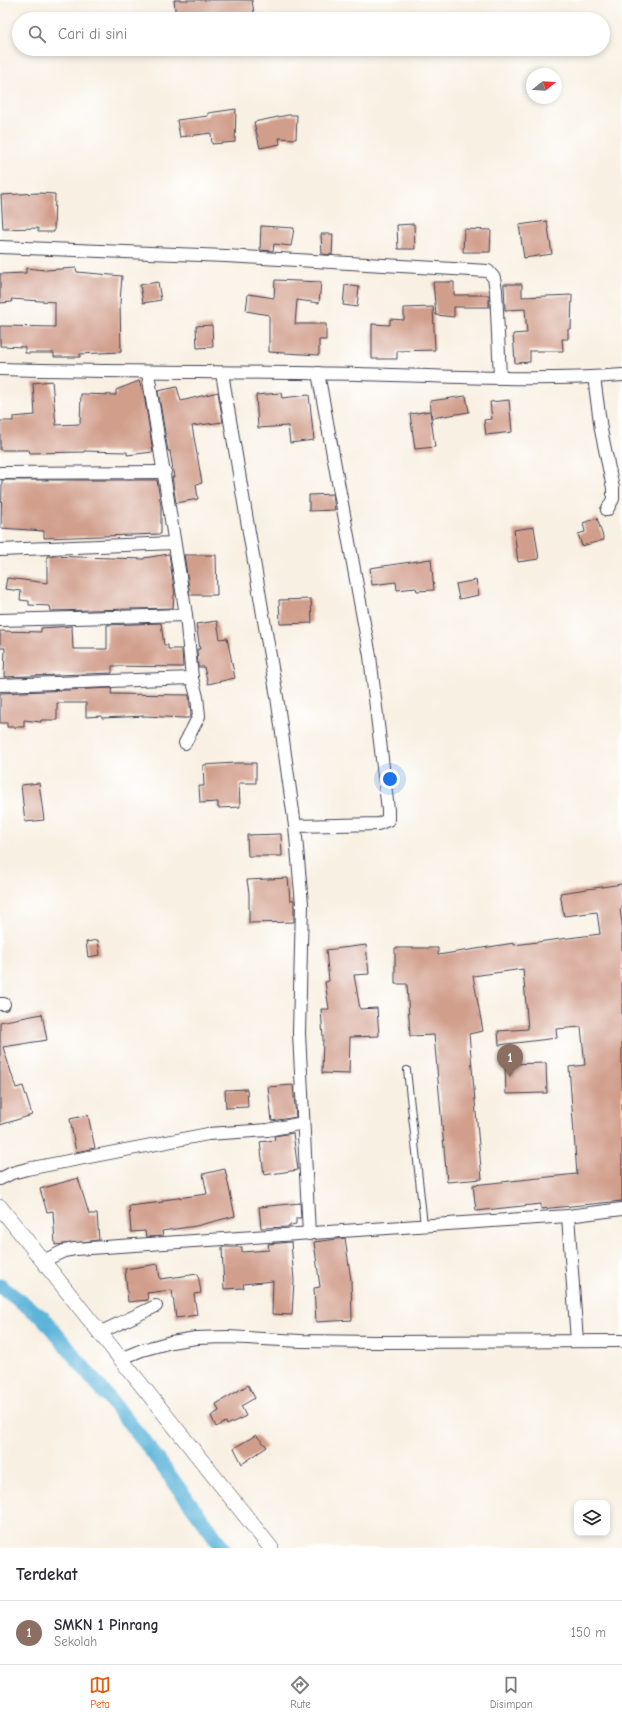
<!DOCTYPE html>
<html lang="id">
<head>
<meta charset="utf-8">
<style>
  :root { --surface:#fff; --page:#f2f2f3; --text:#2b2b33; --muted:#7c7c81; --line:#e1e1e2; --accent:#ea580c }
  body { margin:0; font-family:"Comic Neue",sans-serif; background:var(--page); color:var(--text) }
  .controls { position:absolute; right:12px; bottom:12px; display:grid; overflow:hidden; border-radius:8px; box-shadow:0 2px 6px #0003 }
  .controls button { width:36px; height:36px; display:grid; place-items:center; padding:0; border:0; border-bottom:1px solid var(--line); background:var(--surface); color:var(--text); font:20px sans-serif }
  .compass { position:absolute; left:526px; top:68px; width:36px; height:36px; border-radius:50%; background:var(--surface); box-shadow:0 2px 6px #0003; rotate:72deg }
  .you { position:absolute; left:390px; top:779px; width:14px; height:14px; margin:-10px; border:3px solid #fff; border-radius:50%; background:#1a73e8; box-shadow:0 0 0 6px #1a73e833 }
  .badge { display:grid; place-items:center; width:26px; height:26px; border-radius:50%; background:var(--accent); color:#fff; font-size:13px; font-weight:700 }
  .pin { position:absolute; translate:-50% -33px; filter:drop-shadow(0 1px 2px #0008) }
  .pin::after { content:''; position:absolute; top:21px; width:14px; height:12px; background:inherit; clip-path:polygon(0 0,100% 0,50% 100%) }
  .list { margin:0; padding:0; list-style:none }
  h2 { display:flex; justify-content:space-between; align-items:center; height:52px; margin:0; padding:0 16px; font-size:17px }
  h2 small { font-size:13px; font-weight:400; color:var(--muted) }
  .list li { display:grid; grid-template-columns:26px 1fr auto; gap:12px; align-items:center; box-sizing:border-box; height:64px; padding:0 16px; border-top:1px solid var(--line) }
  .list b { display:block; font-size:15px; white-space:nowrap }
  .list p { margin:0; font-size:13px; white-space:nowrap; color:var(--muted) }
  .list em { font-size:13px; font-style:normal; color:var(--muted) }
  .icon { flex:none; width:22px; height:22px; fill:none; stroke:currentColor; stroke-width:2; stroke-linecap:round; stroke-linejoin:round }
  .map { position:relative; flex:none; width:622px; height:1548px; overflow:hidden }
  .search { position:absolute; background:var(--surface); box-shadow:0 2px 6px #0003; left:12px; right:12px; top:12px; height:44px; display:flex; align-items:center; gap:10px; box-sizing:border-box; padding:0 14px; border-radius:22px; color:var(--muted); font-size:15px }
  .sheet { height:116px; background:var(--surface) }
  nav { display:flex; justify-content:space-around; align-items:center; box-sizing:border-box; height:56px; border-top:1px solid var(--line); background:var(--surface); font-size:11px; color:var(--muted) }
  nav a { display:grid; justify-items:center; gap:2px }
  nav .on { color:var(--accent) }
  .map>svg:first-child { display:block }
</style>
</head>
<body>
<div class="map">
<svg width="622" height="1548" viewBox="0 0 622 1548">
  <rect width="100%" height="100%" fill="#fff"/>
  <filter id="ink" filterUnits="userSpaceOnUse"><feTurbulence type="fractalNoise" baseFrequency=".025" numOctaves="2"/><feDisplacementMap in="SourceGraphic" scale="8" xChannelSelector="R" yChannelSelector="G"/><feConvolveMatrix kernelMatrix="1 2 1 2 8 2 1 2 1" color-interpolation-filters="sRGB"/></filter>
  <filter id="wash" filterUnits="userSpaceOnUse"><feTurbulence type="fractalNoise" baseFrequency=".012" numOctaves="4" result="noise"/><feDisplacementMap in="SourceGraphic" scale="16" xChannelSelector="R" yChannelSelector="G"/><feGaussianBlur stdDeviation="0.9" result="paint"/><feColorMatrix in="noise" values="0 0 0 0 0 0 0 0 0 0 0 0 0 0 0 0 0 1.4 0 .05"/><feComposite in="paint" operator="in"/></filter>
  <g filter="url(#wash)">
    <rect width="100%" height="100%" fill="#f8f0e2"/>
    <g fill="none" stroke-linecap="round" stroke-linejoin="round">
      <polyline stroke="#5cb4d9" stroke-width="15" points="0,1286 43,1318 144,1441 223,1548"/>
    </g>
    <g id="blocks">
      <g fill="#d19e8b">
        <polygon points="174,0 252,0 255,19 176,19"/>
        <polygon points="236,109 235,142 212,144 211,133 180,137 177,120 208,116 208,113"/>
        <polygon points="288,115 297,115 296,139 279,138 280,144 260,148 254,122"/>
        <polygon points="39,193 55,194 54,232 38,232 38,228 3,229 1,195"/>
        <polygon points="547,221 552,254 524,258 519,225"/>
        <polygon points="414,224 415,249 398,249 397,225"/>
        <polygon points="261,226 294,228 291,246 274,244 273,251 260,250"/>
        <polygon points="464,229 491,230 490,252 463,252"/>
        <polygon points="321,234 333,234 332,255 322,254"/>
        <polygon points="26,268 45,270 76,268 77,272 122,276 120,302 121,352 80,354 80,357 54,357 54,353 25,353 25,347 0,346 0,326 55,327 55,302 11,299 12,302 0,303 0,274 26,273"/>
        <polygon points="275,280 321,282 319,303 297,300 295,324 326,324 326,340 319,340 319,355 269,352 269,315 246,311 248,294 274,298"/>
        <polygon points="158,282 161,300 143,303 140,285"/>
        <polygon points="433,282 454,282 454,295 489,295 489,307 454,307 454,317 436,315"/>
        <polygon points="504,284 522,284 522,297 572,295 571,329 568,329 568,339 562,339 563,351 530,351 530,362 515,363 513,334 527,333 525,309 505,310"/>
        <polygon points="345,285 359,287 357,307 343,305"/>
        <polygon points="433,307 435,350 397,351 397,359 372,359 372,324 390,325 390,319 404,320 404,308"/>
        <polygon points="212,325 213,347 197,348 196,326"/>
        <polygon points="52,381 56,425 80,424 81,394 116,395 116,390 139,381 144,394 153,452 127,455 127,452 84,451 84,452 30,453 29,450 0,450 0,421 13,421 13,417 35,415 33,383"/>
        <polygon points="177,387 181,401 218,392 223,422 192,426 202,483 196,484 198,499 176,503 172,477 174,477 170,451 168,451 158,391"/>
        <polygon points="281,393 282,398 309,395 314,440 290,443 288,426 258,428 256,395"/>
        <polygon points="466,396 469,412 432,418 430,401"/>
        <polygon points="509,400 512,432 486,435 484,420 492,419 490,402"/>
        <polygon points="430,411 435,447 415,449 410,414"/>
        <polygon points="2,480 157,480 161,506 161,534 44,538 44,531 1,528"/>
        <polygon points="333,494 335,510 309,511 309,495"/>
        <polygon points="597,518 604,540 582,546 578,534 585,532 583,523"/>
        <polygon points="534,527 539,559 518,562 514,530"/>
        <polygon points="169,554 175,595 174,595 173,608 51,611 50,606 29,605 29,601 20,600 21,591 5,589 7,578 47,583 47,556 144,559 144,558"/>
        <polygon points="184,555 216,555 217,595 190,595"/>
        <polygon points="431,559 434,590 417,591 416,588 397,590 396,582 372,585 370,568"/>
        <polygon points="476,580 479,595 459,599 456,584"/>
        <polygon points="311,599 312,623 280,624 279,600"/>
        <polygon points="217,621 220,639 227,638 235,678 208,684 204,667 198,667 197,649 200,649 196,624"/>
        <polygon points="161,623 164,645 168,645 168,649 182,649 183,667 112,666 112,673 4,677 5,648 0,648 0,631 41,632 41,628 72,626 73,649 107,649 107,625"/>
        <polygon points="112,688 111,694 189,695 191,715 189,718 182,718 146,716 102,718 102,716 86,717 86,703 57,703 57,720 41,720 41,722 24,720 24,727 7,727 7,723 0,723 0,693"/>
        <polygon points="235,763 256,763 256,783 239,783 240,807 218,808 218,802 200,803 199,786 204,786 203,765"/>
        <polygon points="39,783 44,820 25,822 21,785"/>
        <polygon points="281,834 282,856 248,856 247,835"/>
        <polygon points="288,878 290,900 294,900 294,922 249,923 249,893 247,880"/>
        <polygon points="622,884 622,909 620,909 622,923 622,1201 541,1209 541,1204 476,1211 473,1185 577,1174 569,1067 585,1065 581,1027 556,1029 557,1038 499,1045 498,1031 528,1029 523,969 473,976 483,1031 469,1034 482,1179 447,1182 434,1035 410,1036 407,984 395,984 395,948 438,948 438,955 514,943 514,945 600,934 597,912 564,916 560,893"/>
        <polygon points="98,940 100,955 88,957 86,942"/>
        <polygon points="366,945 369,974 354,975 360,1009 377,1008 379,1036 350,1037 349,1074 322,1073 323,1038 321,1009 329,1009 325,982 329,981 326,950"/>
        <polygon points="42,1014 47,1040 3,1047 16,1088 23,1086 32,1115 0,1125 0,1022"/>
        <polygon points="546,1063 547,1093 506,1094 505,1064"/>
        <polygon points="293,1085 296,1117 272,1121 268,1087"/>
        <polygon points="247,1089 248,1107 226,1108 225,1090"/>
        <polygon points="88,1115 95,1148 76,1152 70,1119"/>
        <polygon points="293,1133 298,1170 264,1175 260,1142 275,1140 274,1136"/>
        <polygon points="225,1169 235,1216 196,1226 162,1231 163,1236 146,1237 145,1231 131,1232 129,1206 163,1202 163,1200 207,1194 203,1174"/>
        <polygon points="78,1178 89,1214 97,1214 99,1240 55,1245 53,1211 47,1212 40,1189"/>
        <polygon points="300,1203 301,1218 296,1218 296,1224 290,1225 290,1227 261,1228 259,1207"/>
        <polygon points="345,1238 351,1280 352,1320 316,1322 314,1288 320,1287 314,1242"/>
        <polygon points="291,1242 294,1281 292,1315 272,1314 273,1281 243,1284 244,1288 224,1289 222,1247 242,1247 242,1252 269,1250 268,1244"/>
        <polygon points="158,1264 160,1279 198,1274 201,1293 194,1294 197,1315 176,1318 172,1290 147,1293 148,1300 128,1302 125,1269"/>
        <polygon points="248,1385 255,1398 241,1406 246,1416 227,1425 226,1422 216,1427 211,1416 219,1411 216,1404"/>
        <polygon points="256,1435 267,1447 242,1464 234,1448"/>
      </g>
    </g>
  </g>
  <g filter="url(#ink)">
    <use href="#blocks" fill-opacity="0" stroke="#424154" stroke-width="1"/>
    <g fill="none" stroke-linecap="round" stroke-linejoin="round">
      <g stroke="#424154" stroke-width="8">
        <polyline id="service" points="407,1070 424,1225"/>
      </g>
      <g stroke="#424154" stroke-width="14">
        <g id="minor">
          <polyline points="0,247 226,256 488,271 494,278 496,290 500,377"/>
          <path d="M0,369C120,372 240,372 359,374C446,376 536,382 622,375"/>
          <polyline points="148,373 186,615 192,678 197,697 199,716 185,743"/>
          <polyline points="222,373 277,697 295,826 302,904 299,1033 309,1234"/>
          <polyline points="594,377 601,430 613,488 613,499 607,510"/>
          <polyline points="0,473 165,472"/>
          <polyline points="0,550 174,543"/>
          <polyline points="0,620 186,615"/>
          <polyline points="0,685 192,678"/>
          <polyline points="295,826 378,824 388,820 388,810 370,656 318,373"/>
          <polyline points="0,1004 4,1004"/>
          <polyline points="0,1179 12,1173 27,1169 208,1134 268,1130 303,1123"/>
          <polyline points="568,1216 577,1341"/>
          <polyline points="43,1261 64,1251 75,1249 568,1216 622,1209"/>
          <polyline points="99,1333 156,1306"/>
          <polyline points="120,1359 142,1350 171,1342 196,1338 227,1337 301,1341 375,1342 622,1341"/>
        </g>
      </g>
      <g stroke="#424154" stroke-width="16">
        <polyline id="tertiary" points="0,1207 271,1548"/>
      </g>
      <use href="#service" stroke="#fff" stroke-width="6"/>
      <use href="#minor" stroke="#fff" stroke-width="12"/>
      <use href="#tertiary" stroke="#fff" stroke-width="15"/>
    </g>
  </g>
</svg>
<div class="controls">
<button><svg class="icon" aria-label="layers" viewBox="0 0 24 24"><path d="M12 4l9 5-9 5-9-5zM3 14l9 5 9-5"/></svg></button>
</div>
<svg class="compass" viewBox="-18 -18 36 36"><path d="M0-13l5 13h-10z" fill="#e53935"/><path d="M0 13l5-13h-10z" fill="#7c7c81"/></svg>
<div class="you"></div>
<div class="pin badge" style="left:510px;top:1077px;background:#8d6e63">1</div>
<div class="search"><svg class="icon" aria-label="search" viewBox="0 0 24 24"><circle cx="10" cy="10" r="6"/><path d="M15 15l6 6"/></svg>Cari di sini</div>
</div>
<section class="sheet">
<h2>Terdekat<small></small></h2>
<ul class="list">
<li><span class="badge" style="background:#8d6e63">1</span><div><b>SMKN 1 Pinrang</b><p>Sekolah</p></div><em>150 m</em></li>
</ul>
</section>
<nav>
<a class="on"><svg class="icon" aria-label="map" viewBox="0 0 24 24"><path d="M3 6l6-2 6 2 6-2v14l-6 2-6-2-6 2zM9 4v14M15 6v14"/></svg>Peta</a>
<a><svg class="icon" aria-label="directions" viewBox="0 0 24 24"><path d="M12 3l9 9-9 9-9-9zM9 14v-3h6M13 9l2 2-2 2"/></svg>Rute</a>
<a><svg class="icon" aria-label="saved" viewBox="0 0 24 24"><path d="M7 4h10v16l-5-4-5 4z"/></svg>Disimpan</a>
</nav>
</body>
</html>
